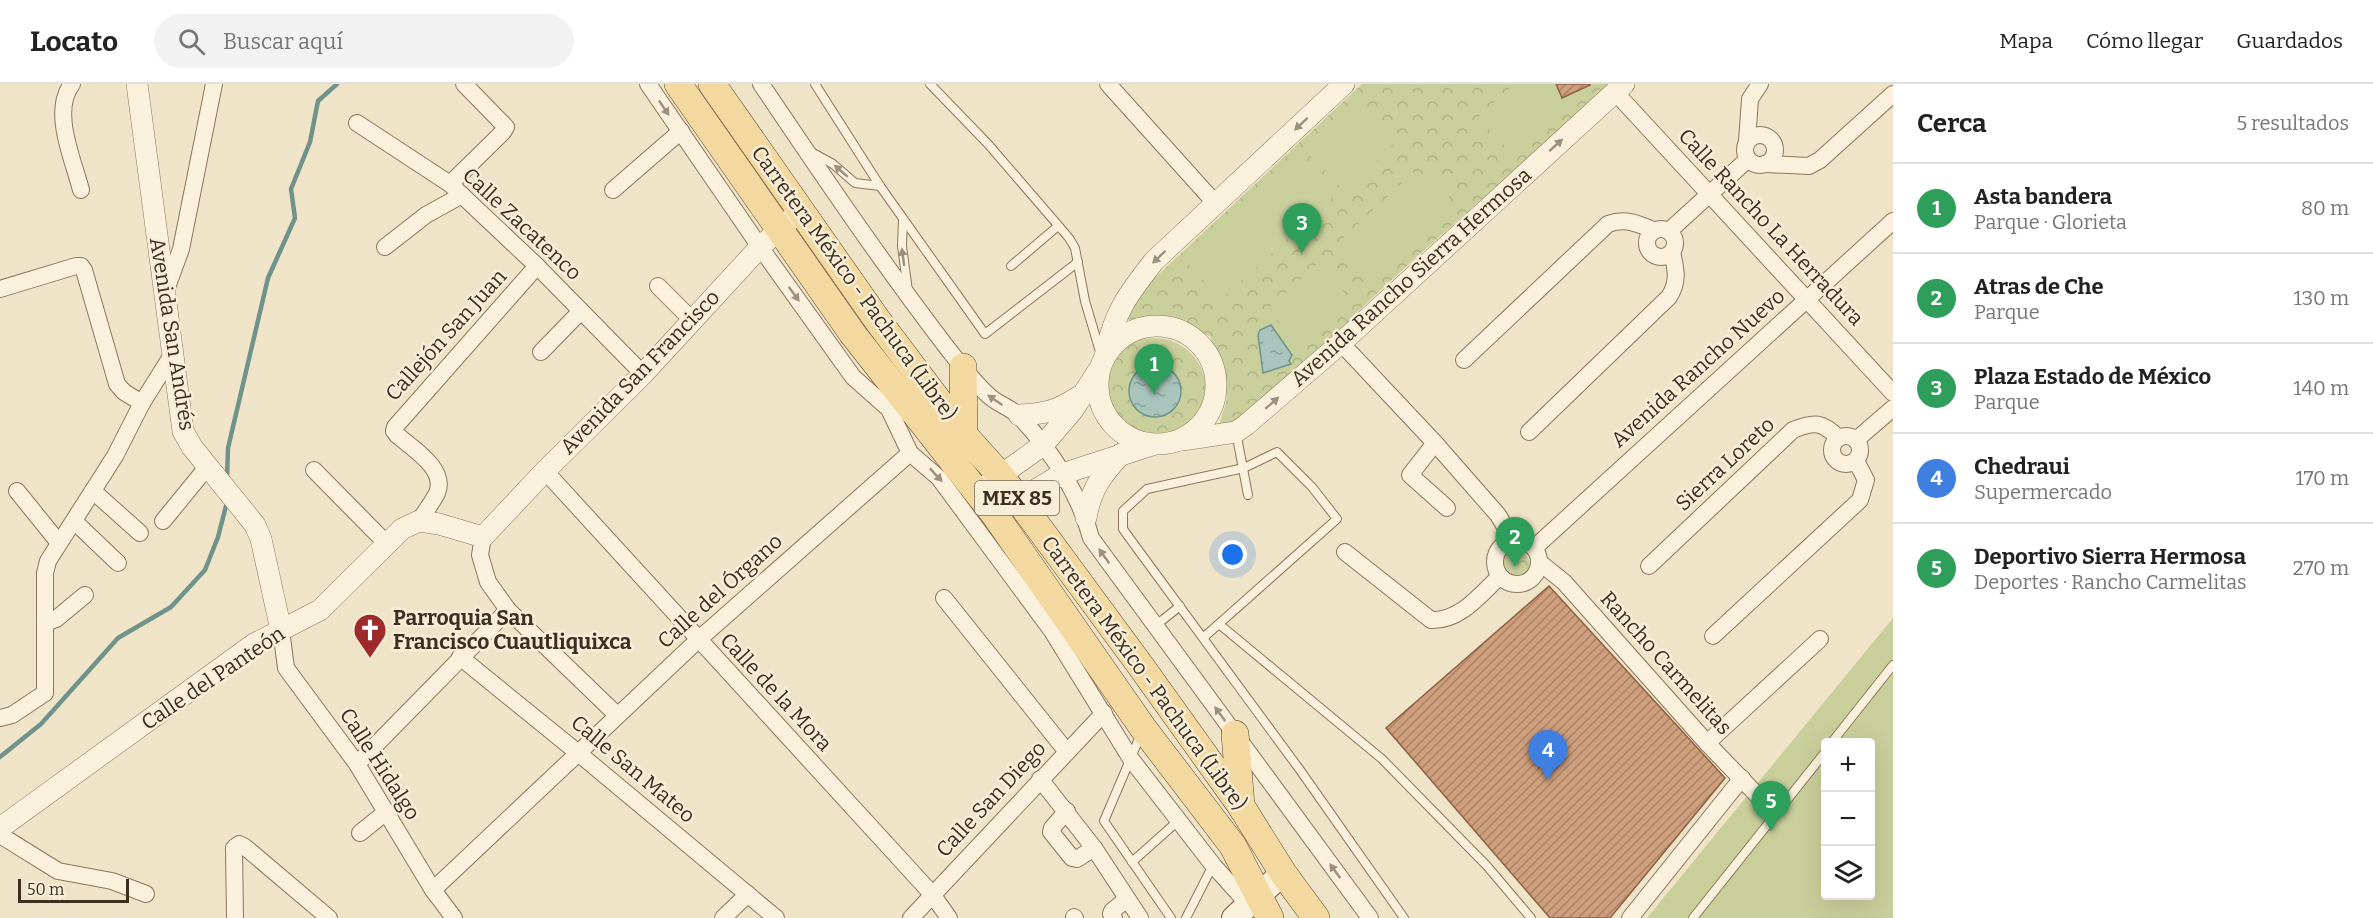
<!DOCTYPE html>
<html lang="es">
<head>
<meta charset="utf-8">
<style>
  :root { --surface:#fff; --page:#f2f2f2; --text:#222; --muted:#767676; --line:#e0e0e0; --accent:#db2777 }
  body { margin:0; font-family:Bitter,serif; background:var(--page); color:var(--text) }
  .controls { position:absolute; right:18px; bottom:18px; display:grid; overflow:hidden; border-radius:6px; box-shadow:0 6px 24px #0002 }
  .controls button { width:54px; height:54px; display:grid; place-items:center; padding:0; border:0; border-bottom:2px solid var(--line); background:var(--surface); color:var(--text); font:30px sans-serif }
  .scale { position:absolute; left:18px; bottom:15px; width:111px; box-sizing:border-box; padding-left:6px; border:3px solid #3d2e20; border-top:0; font-size:16px; line-height:21px; white-space:nowrap; color:#3d2e20; -webkit-text-stroke:4px #f7eed8; paint-order:stroke }
  .you { position:absolute; left:1233px; top:471px; width:21px; height:21px; margin:-15px; border:4px solid #fff; border-radius:50%; background:#1a73e8; box-shadow:0 0 0 9px #1a73e833 }
  .badge { display:grid; place-items:center; width:39px; height:39px; border-radius:50%; background:var(--accent); color:#fff; font-size:20px; font-weight:700 }
  .pin { position:absolute; translate:-50% -50px; filter:drop-shadow(0 2px 3px #0008) }
  .pin::after { content:''; position:absolute; top:32px; width:21px; height:18px; background:inherit; clip-path:polygon(0 0,100% 0,50% 100%) }
  .list { margin:0; padding:0; list-style:none }
  h2 { display:flex; justify-content:space-between; align-items:center; height:78px; margin:0; padding:0 24px; font-size:26px }
  h2 small { font-size:20px; font-weight:400; color:var(--muted) }
  .list li { display:grid; grid-template-columns:39px 1fr auto; gap:18px; align-items:center; box-sizing:border-box; height:90px; padding:0 24px; border-top:2px solid var(--line) }
  .list b { display:block; font-size:22px; white-space:nowrap }
  .list p { margin:0; font-size:20px; white-space:nowrap; color:var(--muted) }
  .list em { font-size:20px; font-style:normal; color:var(--muted) }
  .icon { flex:none; width:33px; height:33px; fill:none; stroke:currentColor; stroke-width:2; stroke-linecap:round; stroke-linejoin:round }
  .map { position:relative; flex:none; width:1893px; height:834px; overflow:hidden }
  header { display:flex; align-items:center; gap:36px; box-sizing:border-box; height:84px; padding:0 30px; background:var(--surface); border-bottom:2px solid var(--line) }
  header strong { font-size:28px }
  nav { display:flex; gap:33px; margin-inline-start:auto; font-size:21px }
  .search { width:420px; height:54px; background:var(--page); display:flex; align-items:center; gap:15px; box-sizing:border-box; padding:0 21px; border-radius:33px; color:var(--muted); font-size:22px }
  main { display:flex }
  aside { flex:1; background:var(--surface) }
  .map>svg:first-child { display:block }
</style>
</head>
<body>
<header>
<strong>Locato</strong>
<div class="search"><svg class="icon" aria-label="search" viewBox="0 0 24 24"><circle cx="10" cy="10" r="6"/><path d="M15 15l6 6"/></svg>Buscar aquí</div>
<nav><a>Mapa</a><a>Cómo llegar</a><a>Guardados</a></nav>
</header>
<main>
<div class="map">
<svg width="1893" height="834" viewBox="0 0 1893 834">
  <defs>
    <pattern id="forest-crowns" width="20" height="18" patternUnits="userSpaceOnUse" patternTransform="scale(1.5)"><rect width="20" height="18" fill="#c9cf9b"/><path d="M2 6a3 3 0 1 1 6 0M12 15a3 3 0 1 1 6 0" fill="none" stroke="#aeb285"/></pattern>
    <pattern id="water-ripples" width="26" height="14" patternUnits="userSpaceOnUse" patternTransform="scale(1.5)"><rect width="26" height="14" fill="#a9c4bc"/><path d="M2 4q2-2 4 0t4 0M15 11q2-2 4 0t4 0" fill="none" stroke="#8ba098"/></pattern>
    <pattern id="building-hatch" width="6" height="6" patternUnits="userSpaceOnUse" patternTransform="scale(1.5)"><rect width="6" height="6" fill="#cf9f7d"/><path d="M-1 1l2-2M0 6l6-6M5 7l2-2" fill="none" stroke="#a98266"/></pattern>
  </defs>
  <rect width="100%" height="100%" fill="#f0e4c8"/>
  <g fill="url(#forest-crowns)">
    <path d="M1362,0H1611C1532,71 1451,141 1373,213C1324,260 1280,316 1218,345L1227,315L1223,288L1210,252L1161,233L1124,236L1144,204Z"/>
    <circle cx="1154" cy="306" r="52"/>
    <circle cx="1515" cy="482" r="15"/>
  </g>
  <g fill="#c9cf9b" fill-rule="evenodd">
    <polygon points="1514,0 1541,0 1562,24 1512,70 1478,34"/>
    <polygon points="1359,15 1398,56 1344,107 1305,66"/>
    <polygon points="1297,71 1334,112 1221,216 1183,174"/>
    <path d="M1417,88C1429,91 1446,104 1450,116C1451,121 1449,126 1447,131L1377,196L1366,197L1340,168L1339,158L1412,89Z"/>
    <polygon points="1318,179 1352,217 1302,262 1268,225"/>
    <path d="M1893,534V834H1647ZM1826,658H1870V812H1826Z"/>
  </g>
  <g fill="url(#water-ripples)" stroke="#6f938a" stroke-width="1.5">
    <polygon points="1271,241 1292,271 1289,277 1291,280 1263,289 1258,251 1260,246"/>
    <circle cx="1155" cy="307" r="26"/>
  </g>
  <g fill="none" stroke-linecap="round" stroke-linejoin="round">
    <g stroke="#6f938a" stroke-width="4.5">
      <polyline points="227,395 228,364 268,194 295,134 291,105 310,58 318,17 337,0"/>
      <polyline points="0,673 41,640 118,554 171,523 205,486 218,453 227,418"/>
    </g>
  </g>
  <g fill="url(#building-hatch)" stroke="#8d5f41" stroke-width="1.5">
    <polygon points="1556,0 1589,0 1590,1 1562,14"/>
    <polygon points="1549,502 1725,694 1610,834 1550,834 1386,644"/>
  </g>
  <g fill="none" stroke-linecap="round" stroke-linejoin="round">
    <g stroke="#8d765c" stroke-width="10">
      <g id="service">
        <polyline points="815,0 880,102 985,250 1078,178"/>
        <polyline points="930,0 988,60 1069,154 1075,164 1085,217 1101,271"/>
        <polyline points="813,69 833,80 855,99 880,102"/>
        <polyline points="903,136 902,162 908,207"/>
        <polyline points="1011,182 1058,142"/>
        <polyline points="1236,348 1248,411"/>
        <polyline points="1219,540 1382,675 1487,782 1531,834"/>
        <polyline points="1155,542 1180,522"/>
        <polyline points="1203,554 1337,435 1312,403 1277,368 1244,384 1147,405 1123,427 1123,445 1136,463 1300,686 1404,834"/>
        <polyline points="1141,650 1104,737 1171,834"/>
        <polyline points="1832,658 1893,581"/>
        <polyline points="1132,778 1179,736"/>
        <polyline points="1186,834 1213,781"/>
        <polyline points="1693,834 1826,667"/>
      </g>
    </g>
    <g stroke="#8d765c" stroke-width="18">
      <g id="minor">
        <path d="M72,0C51,27 73,75 81,106"/>
        <polyline points="648,0 760,163 853,293 889,325 910,369 939,394 1052,547 1131,675 1213,781 1248,820"/>
        <path d="M761,0C821,89 882,179 948,265C960,280 973,297 987,310C996,320 1011,323 1020,333C1051,366 1080,411 1091,454L1370,834"/>
        <polyline points="1108,0 1216,120"/>
        <polyline points="1615,8 1893,309"/>
        <polyline points="357,39 450,100 537,182 643,290"/>
        <circle cx="1760" cy="66" r="15"/>
        <polyline points="1747,57 1750,15 1760,0"/>
        <polyline points="1765,80 1809,82 1820,76 1893,10"/>
        <polyline points="450,100 503,48 506,43 464,0"/>
        <polyline points="613,106 681,47"/>
        <circle cx="1661" cy="159" r="14"/>
        <polyline points="1669,147 1747,76"/>
        <polyline points="385,163 426,131 462,111"/>
        <polyline points="658,202 691,235"/>
        <polyline points="0,205 76,182 81,182 84,186 117,300 124,308 142,319"/>
        <polyline points="165,209 181,165 214,0"/>
        <polyline points="1341,259 1435,359 1498,431 1513,456"/>
        <polyline points="541,268 581,227"/>
        <path d="M1464,276L1608,140C1625,134 1637,139 1653,146"/>
        <path d="M1529,348L1669,213C1679,197 1676,186 1672,168"/>
        <circle cx="1846" cy="366" r="14"/>
        <polyline points="1856,356 1893,324"/>
        <polyline points="1435,359 1410,391 1447,424"/>
        <polyline points="314,386 387,460"/>
        <polyline points="545,387 932,810 949,834"/>
        <polyline points="17,407 59,459"/>
        <polyline points="93,407 140,449"/>
        <polyline points="74,437 118,479"/>
        <polyline points="163,437 208,382"/>
        <path d="M419,437C425,428 432,419 437,409C447,385 413,365 397,351L394,347L395,343L537,182"/>
        <polyline points="483,453 480,471 488,498 508,526 617,631"/>
        <circle cx="1517" cy="478" r="22"/>
        <polyline points="1534,464 1893,137"/>
        <path d="M1345,468L1431,536C1460,537 1479,512 1499,493"/>
        <polyline points="1539,478 1564,498 1707,659 1758,712"/>
        <path d="M1649,482L1793,346C1815,337 1822,338 1839,354"/>
        <polyline points="944,514 1067,668"/>
        <polyline points="45,539 56,535 85,511"/>
        <polyline points="281,546 286,584 357,680 433,806 454,834"/>
        <polyline points="1713,552 1860,416 1866,396 1856,377"/>
        <polyline points="460,573 577,668 776,834"/>
        <polyline points="0,634 12,631 45,609 45,489 48,477 115,372 142,319 172,271"/>
        <polyline points="1707,659 1820,555"/>
        <polyline points="357,680 508,526"/>
        <polyline points="1040,695 1094,764 1140,834"/>
        <polyline points="1067,727 1052,744 1051,748 1072,774 1077,775 1094,764"/>
        <polyline points="360,749 386,728"/>
        <polyline points="0,751 58,787 112,797 146,810"/>
        <polyline points="433,806 698,556 910,369"/>
        <polyline points="1074,833 1075,834"/>
        <polyline points="235,834 234,764 239,760 245,763 329,834"/>
        <polyline points="723,834 748,810"/>
        <polyline points="911,834 1104,629"/>
        <polyline points="1114,834 1111,830 1112,827 1127,815"/>
        <polyline points="1630,834 1742,694"/>
      </g>
    </g>
    <g stroke="#8d765c" stroke-width="22">
      <g id="tertiary">
        <polyline points="137,0 183,347 192,363 255,441 261,455 281,546"/>
        <circle cx="1157" cy="301" r="59"/>
        <path d="M1106,269C1114,228 1129,209 1154,177L1344,0"/>
        <path d="M1019,331C1044,330 1057,327 1078,313"/>
        <polyline points="1182,356 1236,348 1246,341 1341,259 1624,0"/>
        <polyline points="977,408 1043,361 1073,326 1098,287"/>
        <polyline points="1005,424 1062,390 1152,361"/>
        <path d="M1086,434C1091,405 1101,392 1121,370"/>
        <polyline points="0,744 254,560 320,526 402,445 419,437 439,440 483,453 545,387 643,290 760,163 791,135"/>
      </g>
    </g>
    <g stroke="#6f573f" stroke-width="26">
      <polyline id="secondary" points="1234,834 1283,789"/>
    </g>
    <g stroke="#5b4430" stroke-width="28">
      <g id="primary">
        <polyline points="678,0 852,249 995,431 1143,644 1233,762 1270,834"/>
        <polyline points="712,0 878,237 964,351 1000,391 1140,581 1241,722 1283,789 1316,834"/>
        <polyline points="963,283 964,351"/>
        <polyline points="1235,650 1241,721"/>
      </g>
    </g>
    <use href="#service" stroke="#faf1dc" stroke-width="8"/>
    <use href="#minor" stroke="#faf1dc" stroke-width="16"/>
    <use href="#tertiary" stroke="#faf1dc" stroke-width="21"/>
    <use href="#secondary" stroke="#faf1dc" stroke-width="24"/>
    <use href="#primary" stroke="#f3d9a0" stroke-width="27"/>
  </g>
  <defs><path id="oneway-solid" d="M-6-.8H1V-3.2L6.5 0L1 3.2V.8H-6Z" transform="scale(1.5)"/></defs>
  <g fill="#9c907e">
    <use href="#oneway-solid" transform="translate(664 24) rotate(56)"/>
    <use href="#oneway-solid" transform="translate(1301 40) rotate(137)"/>
    <use href="#oneway-solid" transform="translate(1556 61) rotate(-42)"/>
    <use href="#oneway-solid" transform="translate(841 87) rotate(-139)"/>
    <use href="#oneway-solid" transform="translate(903 173) rotate(-98)"/>
    <use href="#oneway-solid" transform="translate(1159 173) rotate(136)"/>
    <use href="#oneway-solid" transform="translate(794 210) rotate(54)"/>
    <use href="#oneway-solid" transform="translate(995 316) rotate(-146)"/>
    <use href="#oneway-solid" transform="translate(1272 319) rotate(-41)"/>
    <use href="#oneway-solid" transform="translate(936 391) rotate(47)"/>
    <use href="#oneway-solid" transform="translate(1104 472) rotate(-126)"/>
    <use href="#oneway-solid" transform="translate(1220 630) rotate(-126)"/>
    <use href="#oneway-solid" transform="translate(1335 787) rotate(-126)"/>
  </g>
  <defs>
    <g id="church-pin" transform="scale(1.725)"><path d="M0 17L-7.5 6A9.5 9.5 0 1 1 7.5 6Z" fill="#9e2a2b" stroke="#f7eed8"/><path d="M-1.2-6h2.4v3.5h3.3v2.4h-3.3V6h-2.4V-.1h-3.3v-2.4h3.3Z" fill="#fff"/></g>
  </defs>
  <g fill-rule="evenodd">
    <use href="#church-pin" x="370" y="546"/>
  </g>
  <g text-anchor="middle" stroke-width="5" stroke-linejoin="round" paint-order="stroke">
    <rect fill="#f7eed8" stroke="#756857" stroke-width="1.5" x="975" y="397" width="84" height="34" rx="4.5"/>
    <g font-size="20" font-weight="bold" fill="#3d2e20">
      <text x="1017" y="421">MEX 85</text>
    </g>
    <g font-size="21" fill="#3d2e20" stroke="#f7eed8">
      <text transform="translate(522 140) rotate(43)" y="7">Calle Zacatenco</text>
      <text transform="translate(1771 143) rotate(47)" y="7">Calle Rancho La Herradura</text>
      <text transform="translate(1411 193) rotate(-42)" y="7">Avenida Rancho Sierra Hermosa</text>
      <text transform="translate(854 199) rotate(54)" y="7">Carretera México - Pachuca (Libre)</text>
      <text transform="translate(172 250) rotate(81)" y="7">Avenida San Andrés</text>
      <text transform="translate(446 251) rotate(-48)" y="7">Callejón San Juan</text>
      <text transform="translate(1698 284) rotate(-42)" y="7">Avenida Rancho Nuevo</text>
      <text transform="translate(640 288) rotate(-46)" y="7">Avenida San Francisco</text>
      <text transform="translate(1725 380) rotate(-43)" y="7">Sierra Loreto</text>
      <text transform="translate(720 507) rotate(-42)" y="7">Calle del Órgano</text>
      <text transform="translate(1666 579) rotate(48)" y="7">Rancho Carmelitas</text>
      <text transform="translate(1144 589) rotate(54)" y="7">Carretera México - Pachuca (Libre)</text>
      <text transform="translate(213 594) rotate(-34)" y="7">Calle del Panteón</text>
      <text transform="translate(776 608) rotate(47)" y="7">Calle de la Mora</text>
      <text transform="translate(380 680) rotate(57)" y="7">Calle Hidalgo</text>
      <text transform="translate(633 685) rotate(40)" y="7">Calle San Mateo</text>
      <text transform="translate(991 715) rotate(-47)" y="7">Calle San Diego</text>
    </g>
    <g font-size="21" font-weight="bold" fill="#3d2e20" stroke="#f7eed8" text-anchor="start">
      <text x="393" y="541">Parroquia San<tspan x="393" dy="24">Francisco Cuautliquixca</tspan></text>
    </g>
  </g>
</svg>
<div class="controls">
<button>+</button>
<button>−</button>
<button><svg class="icon" aria-label="layers" viewBox="0 0 24 24"><path d="M12 4l9 5-9 5-9-5zM3 14l9 5 9-5"/></svg></button>
</div>
<div class="scale">50 m</div>
<div class="you"></div>
<div class="pin badge" style="left:1154px;top:310px;background:#2e9e5b">1</div>
<div class="pin badge" style="left:1515px;top:483px;background:#2e9e5b">2</div>
<div class="pin badge" style="left:1302px;top:169px;background:#2e9e5b">3</div>
<div class="pin badge" style="left:1548px;top:696px;background:#3f7fe0">4</div>
<div class="pin badge" style="left:1771px;top:747px;background:#2e9e5b">5</div>
</div>
<aside>
<h2>Cerca<small>5 resultados</small></h2>
<ul class="list">
<li><span class="badge" style="background:#2e9e5b">1</span><div><b>Asta bandera</b><p>Parque · Glorieta</p></div><em>80 m</em></li>
<li><span class="badge" style="background:#2e9e5b">2</span><div><b>Atras de Che</b><p>Parque</p></div><em>130 m</em></li>
<li><span class="badge" style="background:#2e9e5b">3</span><div><b>Plaza Estado de México</b><p>Parque</p></div><em>140 m</em></li>
<li><span class="badge" style="background:#3f7fe0">4</span><div><b>Chedraui</b><p>Supermercado</p></div><em>170 m</em></li>
<li><span class="badge" style="background:#2e9e5b">5</span><div><b>Deportivo Sierra Hermosa</b><p>Deportes · Rancho Carmelitas</p></div><em>270 m</em></li>
</ul>
</aside>
</main>
</body>
</html>
